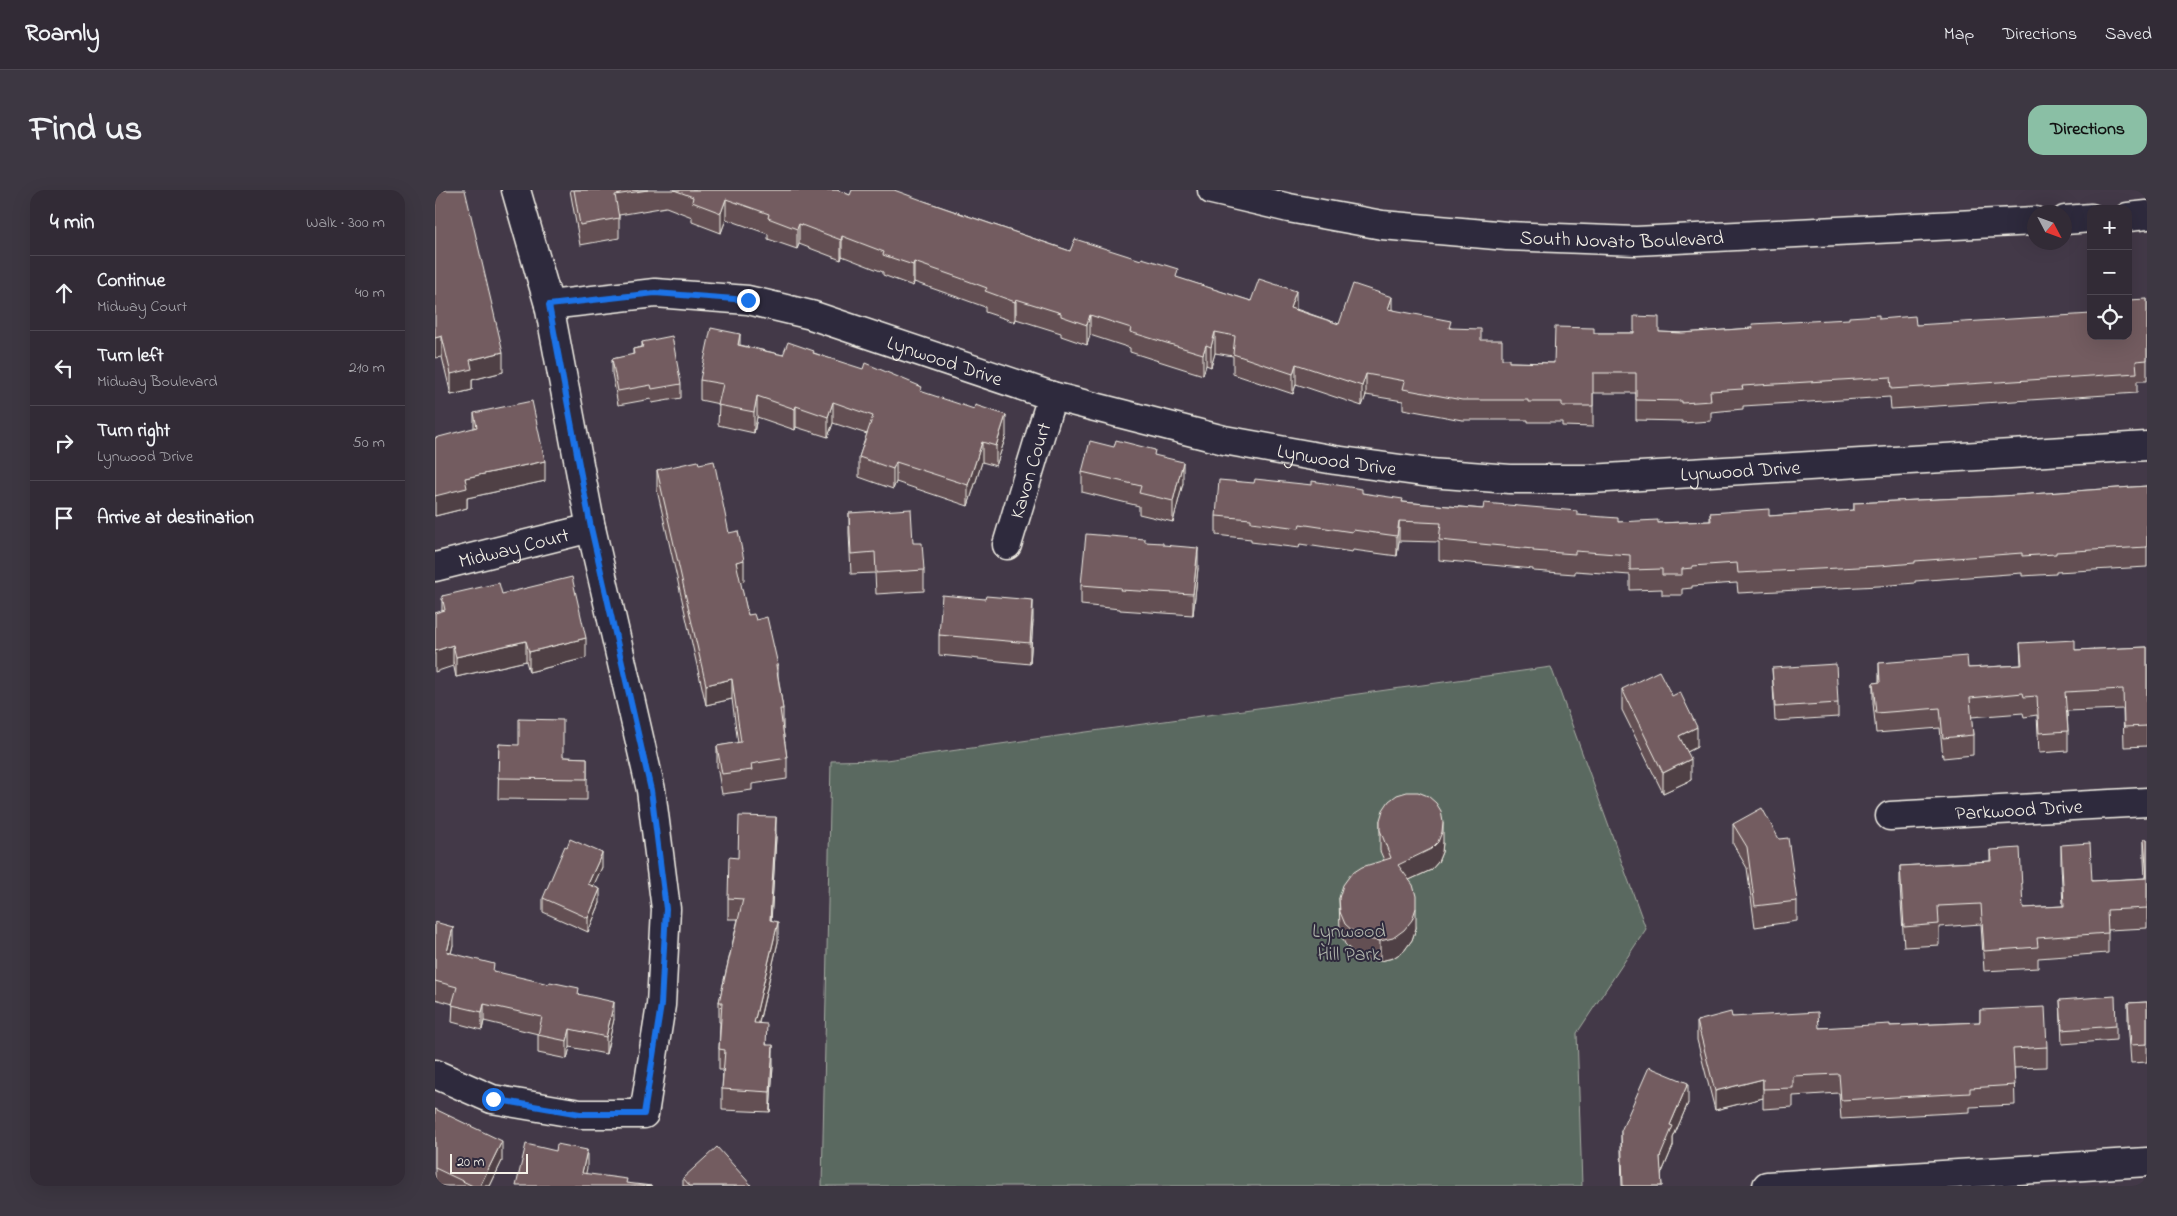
<!DOCTYPE html>
<html lang="en">
<head>
<meta charset="utf-8">
<style>
  :root { --surface:#322b36; --page:#3d3742; --text:#f1f3f6; --muted:#a8a7ad; --line:#4d4751; --accent:#8abfa5 }
  body { margin:0; font-family:"Indie Flower",sans-serif; background:var(--page); color:var(--text) }
  .controls { position:absolute; right:15px; top:15px; display:grid; overflow:hidden; border-radius:10px; box-shadow:0 5px 20px #0002 }
  .controls button { width:45px; height:45px; display:grid; place-items:center; padding:0; border:0; border-bottom:1px solid var(--line); background:var(--surface); color:var(--text); font:25px sans-serif }
  .compass { position:absolute; left:1592px; top:15px; width:45px; height:45px; border-radius:50%; background:var(--surface); box-shadow:0 5px 20px #0002; rotate:131deg }
  .scale { position:absolute; left:15px; bottom:12px; width:78px; box-sizing:border-box; padding-left:5px; border:2px solid #f4f1e8; border-top:0; font-size:14px; line-height:18px; white-space:nowrap; color:#f4f1e8; -webkit-text-stroke:4px #2f2a3d; paint-order:stroke }
  .stop { position:absolute; width:15px; height:15px; margin:-11px; border:4px solid #1a73e8; border-radius:50%; background:#fff }
  .stop.end { background:#1a73e8; border-color:#fff; box-shadow:0 1px 5px #0008 }
  .list { margin:0; padding:0; list-style:none }
  h2 { display:flex; justify-content:space-between; align-items:center; height:65px; margin:0; padding:0 20px; font-size:21px }
  h2 small { font-size:16px; font-weight:400; color:var(--muted) }
  .list li { display:grid; grid-template-columns:32px 1fr auto; gap:15px; align-items:center; box-sizing:border-box; height:75px; padding:0 20px; border-top:1px solid var(--line) }
  .list b { display:block; font-size:19px; white-space:nowrap }
  .list p { margin:0; font-size:16px; white-space:nowrap; color:var(--muted) }
  .list em { font-size:16px; font-style:normal; color:var(--muted) }
  .icon { flex:none; width:28px; height:28px; fill:none; stroke:currentColor; stroke-width:2; stroke-linecap:round; stroke-linejoin:round }
  .map { position:relative; flex:none; width:1712px; height:996px; overflow:hidden; border-radius:15px }
  header { display:flex; align-items:center; gap:30px; box-sizing:border-box; height:70px; padding:0 25px; background:var(--surface); border-bottom:1px solid var(--line) }
  header strong { font-size:24px }
  nav { display:flex; gap:28px; margin-inline-start:auto; font-size:18px }
  .intro { display:flex; align-items:center; justify-content:space-between; box-sizing:border-box; height:120px; padding:0 30px }
  h1 { margin:0; font-size:35px }
  .button { padding:12px 22px; border-radius:15px; background:var(--accent); color:#111; font-size:18px; font-weight:700 }
  main { display:flex; gap:30px; padding:0 30px }
  aside { flex:1; background:var(--surface); border-radius:15px; box-shadow:0 5px 20px #0002 }
  .map>svg:first-child { display:block }
</style>
</head>
<body>
<header>
<strong>Roamly</strong>
<nav><a>Map</a><a>Directions</a><a>Saved</a></nav>
</header>
<div class="intro"><h1>Find us</h1><a class="button">Directions</a></div>
<main>
<aside>
<h2>4 min<small>Walk · 300 m</small></h2>
<ul class="list">
<li><svg class="icon" aria-label="ahead" viewBox="0 0 24 24"><path d="M12 20V5M6 11l6-6 6 6"/></svg><div><b>Continue</b><p>Midway Court</p></div><em>40 m</em></li>
<li><svg class="icon" aria-label="left" viewBox="0 0 24 24"><path d="M17 20v-9H6M10 6l-5 5 5 5"/></svg><div><b>Turn left</b><p>Midway Boulevard</p></div><em>210 m</em></li>
<li><svg class="icon" aria-label="right" viewBox="0 0 24 24"><path d="M7 20v-9h11M14 6l5 5-5 5"/></svg><div><b>Turn right</b><p>Lynwood Drive</p></div><em>50 m</em></li>
<li><svg class="icon" aria-label="arrive" viewBox="0 0 24 24"><path d="M6 21V4h12l-3 4 3 4H6"/></svg><div><b>Arrive at destination</b></div></li>
</ul>
</aside>
<div class="map">
<svg width="1712" height="996" viewBox="0 0 1712 996">
  <rect width="100%" height="100%" fill="#433948"/>
  <filter id="ink" filterUnits="userSpaceOnUse"><feTurbulence type="fractalNoise" baseFrequency=".02" numOctaves="2"/><feDisplacementMap in="SourceGraphic" scale="10" xChannelSelector="R" yChannelSelector="G"/><feConvolveMatrix kernelMatrix="1 2 1 2 8 2 1 2 1" color-interpolation-filters="sRGB"/></filter>
  <g filter="url(#ink)">
    <polygon fill="#5a6960" stroke="#a7ada4" points="1116,477 1211,739 1142,843 1147,996 387,996 396,571 451,570"/>
    <g fill="none" stroke-linecap="round" stroke-linejoin="round">
      <g stroke="#f4f1e8" stroke-width="31">
        <g id="minor">
          <path id="s1" d="M114,115L220,103L313,110L376,125L617,206L789,250L900,270L995,283L1075,289H1155L1712,256"/>
          <path id="s2" d="M572,355L617,206"/>
          <path id="s3" d="M0,377L156,338"/>
          <path id="s4" d="M1455,626L1712,612"/>
          <polyline points="0,884 57,909 145,924 209,924 226,815 231,719 216,600 156,338 114,115 81,0"/>
          <polyline points="1332,996 1712,972"/>
        </g>
      </g>
      <g stroke="#f4f1e8" stroke-width="31">
        <g id="secondary">
          <path id="s5" d="M777,0L854,18L947,35L1072,46L1201,51L1600,31"/>
          <polyline points="1693,27 1712,25"/>
          <polyline points="1630,30 1656,28"/>
        </g>
      </g>
      <use href="#minor" stroke="#2f2a3d" stroke-width="28"/>
      <use href="#secondary" stroke="#2f2a3d" stroke-width="28"/>
    </g>
    <g fill="#634f53" stroke="#f4f1e8">
      <polygon points="0,0 68,182 37,190 37,200 16,205 7,167"/>
      <polygon points="135,0 402,0 415,5 492,12 635,61 743,88 816,111 861,119 904,134 957,120 1016,138 1046,150 1067,169 1074,172 1119,173 1159,143 1199,143 1224,142 1247,143 1444,129 1481,135 1656,146 1712,109 1712,191 1702,191 1702,203 1456,219 1455,207 1308,216 1308,219 1276,222 1276,231 1247,233 1247,231 1201,230 1201,203 1158,203 1158,237 1127,236 1127,232 1093,232 1093,230 1027,230 968,219 968,211 931,205 927,216 861,194 858,204 798,184 798,166 780,163 776,177 771,175 768,185 695,162 695,158 655,145 652,155 626,146 626,143 581,129 580,132 550,122 550,117 525,108 479,92 478,96 448,85 448,82 407,66 406,70 364,54 362,59 333,49 333,44 291,29 286,43 257,32 257,27 231,17 184,25 184,48 145,55"/>
      <polygon points="207,152 246,194 246,208 217,213 216,209 183,215 177,183 177,169 198,165 198,159 207,157"/>
      <polygon points="305,155 348,165 379,163 487,202 571,246 561,276 547,272 533,316 461,292 458,299 424,287 424,267 432,244 398,233 393,247 361,237 360,240 322,227 319,243 283,235 284,214 265,210 265,190"/>
      <polygon points="39,223 110,291 32,308 32,318 0,326 39,238"/>
      <polygon points="720,266 748,293 738,332 704,324 704,316 647,302 647,282"/>
      <polygon points="264,274 294,343 309,391 305,392 313,425 321,430 343,475 343,486 348,519 348,539 352,568 352,589 317,594 317,600 287,604 282,576 282,556 303,553 297,509 271,515 222,300 222,280"/>
      <polygon points="819,293 927,303 968,312 1048,319 1142,325 1183,332 1223,333 1275,331 1275,323 1334,326 1419,320 1419,313 1567,306 1712,296 1712,377 1621,382 1621,384 1587,386 1587,383 1480,391 1480,393 1444,396 1303,403 1302,393 1257,396 1257,398 1247,399 1247,405 1227,405 1227,399 1195,400 1195,385 1140,381 1140,384 1098,381 1098,379 1004,370 1004,352 964,351 962,366 918,360 917,362 865,354 864,358 816,352 816,349 781,345 781,326"/>
      <polygon points="414,323 478,353 489,380 489,401 441,404 440,383 416,384 414,343"/>
      <polygon points="710,352 728,355 763,378 758,425 685,420 685,419 646,415 646,395"/>
      <polygon points="67,404 151,468 94,482 91,471 21,487 7,421 7,406"/>
      <polygon points="598,431 595,474 504,465 504,445"/>
      <polygon points="1585,453 1640,460 1712,457 1712,556 1689,557 1688,519 1632,521 1633,541 1633,561 1604,563 1602,525 1589,527 1588,523 1536,527 1538,545 1538,565 1508,568 1505,538 1441,543 1438,513 1438,493 1444,493 1444,473 1533,478 1586,475"/>
      <polygon points="1337,478 1403,513 1403,527 1340,531"/>
      <polygon points="1187,499 1262,557 1252,562 1256,590 1228,603 1187,520"/>
      <polygon points="64,554 128,567 152,568 152,610 63,609"/>
      <polygon points="945,630 1008,652 1007,662 1003,672 996,680 974,690 981,738 977,750 969,761 958,768 945,771 932,770 920,764 910,754 905,742 904,708 949,670 945,661"/>
      <polygon points="1298,634 1362,711 1362,731 1320,737 1312,678 1298,654"/>
      <polygon points="341,647 336,730 343,752 324,833 332,855 338,876 335,922 287,920 287,899 288,880 284,880 284,859 285,832 284,832 284,812 303,729 293,729 293,708 303,668"/>
      <polygon points="1709,649 1712,649 1712,738 1673,740 1673,763 1603,768 1603,778 1549,781 1546,734 1504,737 1504,755 1469,757 1465,697 1465,676 1555,671 1555,660 1588,718 1628,716 1626,675 1626,655 1657,691 1710,688 1709,670"/>
      <polygon points="167,677 158,696 165,713 153,742 108,722 108,708"/>
      <polygon points="0,732 18,755 16,763 59,782 144,804 179,829 171,864 135,857 132,869 103,863 103,844 49,831 47,840 17,832 18,814 0,809"/>
      <polygon points="1625,810 1681,836 1681,850 1627,854"/>
      <polygon points="1712,812 1712,872 1696,873 1693,831 1693,813"/>
      <polygon points="1545,820 1612,857 1612,877 1579,878 1580,915 1535,917 1535,922 1406,929 1404,903 1358,906 1358,917 1328,919 1328,908 1280,920 1262,850 1262,831 1297,827 1384,838 1455,836 1545,832"/>
      <polygon points="1253,913 1238,948 1238,956 1226,985 1227,996 1187,996 1186,961 1186,941"/>
      <polygon points="0,919 67,971 55,996 0,996"/>
      <polygon points="248,988 317,996 248,996"/>
    </g>
    <g fill="#504044" stroke="#f4f1e8">
      <polygon points="291,9 291,29 286,43 286,23"/>
      <polygon points="364,34 364,54 362,59 362,39"/>
      <polygon points="407,46 407,66 406,70 406,50"/>
      <polygon points="479,72 479,92 478,96 478,75"/>
      <polygon points="861,101 861,121 855,118"/>
      <polygon points="957,107 957,127 953,119"/>
      <polygon points="581,109 581,129 580,132 580,112"/>
      <polygon points="655,125 655,145 652,155 652,135"/>
      <polygon points="780,142 780,163 776,177 776,157"/>
      <polygon points="305,144 305,164 303,155"/>
      <polygon points="7,146 7,167 0,168 0,148"/>
      <polygon points="771,155 771,175 768,185 768,164"/>
      <polygon points="68,162 68,182 37,190 37,200 16,205 16,184 35,170"/>
      <polygon points="861,174 861,194 858,204 858,184"/>
      <polygon points="931,184 931,205 927,216 927,196"/>
      <polygon points="322,206 322,227 319,243 319,222"/>
      <polygon points="398,212 398,233 393,247 393,227"/>
      <polygon points="361,216 361,237 360,240 360,219"/>
      <polygon points="571,225 571,246 561,276 561,256"/>
      <polygon points="547,252 547,272 533,316 533,295"/>
      <polygon points="110,271 110,291 32,308 32,318 0,326 0,306 30,288"/>
      <polygon points="461,272 461,292 458,299 458,279"/>
      <polygon points="748,272 748,293 738,332 738,311"/>
      <polygon points="964,331 964,351 962,366 962,346"/>
      <polygon points="763,358 763,378 758,425 758,404"/>
      <polygon points="309,370 309,391 301,393 301,372"/>
      <polygon points="598,410 598,431 595,474 595,453"/>
      <polygon points="151,448 151,468 94,482 94,462"/>
      <polygon points="91,451 91,471 21,487 21,467"/>
      <polygon points="18,455 18,476 0,482 0,461"/>
      <polygon points="297,489 297,509 271,515 271,495"/>
      <polygon points="1262,537 1262,557 1244,566 1244,546"/>
      <polygon points="1256,569 1256,590 1228,603 1228,583"/>
      <polygon points="341,627 341,647 335,750 335,730"/>
      <polygon points="1008,632 1008,652 1007,662 1003,672 996,680 963,695 963,675"/>
      <polygon points="167,663 167,677 153,708 153,694"/>
      <polygon points="165,699 165,713 153,742 153,728"/>
      <polygon points="981,718 981,738 977,750 969,761 958,768 945,771 945,751"/>
      <polygon points="343,732 343,752 319,853 319,833"/>
      <polygon points="18,737 18,755 12,779 12,762"/>
      <polygon points="179,812 179,829 171,864 171,847"/>
      <polygon points="49,814 49,831 47,840 47,822"/>
      <polygon points="135,839 135,857 132,869 132,851"/>
      <polygon points="338,855 338,876 335,922 335,902"/>
      <polygon points="1328,889 1328,908 1280,920 1280,901"/>
      <polygon points="1253,893 1253,913 1238,948 1238,956 1225,987 1225,967 1235,935"/>
      <polygon points="67,951 67,971 55,996 45,996"/>
      <polygon points="152,960 152,978 148,996 147,983"/>
    </g>
    <g fill="#735c61" stroke="#f4f1e8">
      <polygon points="0,0 30,0 68,162 35,170 37,179 16,184 7,146 0,148"/>
      <polygon points="139,0 213,0 180,5 184,28 145,35"/>
      <polygon points="239,0 402,0 415,5 417,0 459,0 492,12 635,61 640,49 706,70 707,68 743,79 741,87 816,111 824,89 861,101 855,118 904,134 918,94 957,107 953,119 1016,131 1014,138 1046,139 1046,150 1067,150 1067,169 1074,169 1074,172 1119,173 1120,137 1159,138 1159,143 1199,143 1199,126 1224,127 1224,142 1247,143 1318,138 1317,134 1414,129 1414,127 1444,125 1444,129 1480,126 1481,135 1656,124 1656,146 1693,146 1693,110 1712,109 1712,170 1701,171 1702,183 1456,199 1455,187 1307,196 1308,199 1275,201 1276,211 1247,213 1247,211 1201,210 1201,183 1158,183 1158,216 1127,216 1127,212 1093,212 1093,210 1027,210 968,199 970,191 931,184 927,196 861,174 858,184 798,164 800,146 780,142 776,157 771,155 768,164 695,142 696,138 655,125 652,135 626,126 626,123 581,109 580,112 550,101 552,98 525,88 479,72 478,75 448,65 449,62 407,46 406,50 364,34 362,39 333,28 334,24 291,9 286,23 257,12 258,7"/>
      <polygon points="276,138 305,144 303,155 348,165 353,152 379,161 378,163 428,179 430,173 487,197 485,201 539,219 540,215 571,225 561,256 547,252 533,295 461,272 458,279 424,267 438,226 398,212 393,227 361,216 360,219 322,206 319,222 283,215 288,194 265,190"/>
      <polygon points="237,146 246,194 217,199 216,195 183,201 177,169 199,164 198,159 208,157 207,152"/>
      <polygon points="97,211 110,271 30,288 32,298 0,306 0,248 42,237 39,223"/>
      <polygon points="681,250 720,260 719,265 748,272 738,311 704,303 706,296 647,282 655,251 679,257"/>
      <polygon points="263,271 264,274 279,271 294,343 303,341 309,370 301,372 313,425 319,424 321,430 332,427 343,475 341,475 348,519 345,519 352,568 316,574 317,580 287,584 282,556 306,552 297,489 271,495 222,280"/>
      <polygon points="820,289 877,295 877,291 927,299 927,303 968,309 967,312 1048,319 1049,313 1142,321 1142,325 1183,328 1183,332 1223,330 1223,333 1276,331 1275,323 1334,319 1334,326 1419,320 1419,313 1567,306 1712,296 1712,357 1621,362 1621,364 1587,366 1587,363 1480,371 1480,373 1444,376 1303,383 1302,373 1257,376 1257,378 1247,379 1247,385 1227,385 1227,379 1195,380 1195,365 1140,361 1140,364 1098,361 1098,359 1004,350 1006,333 964,331 962,346 918,340 917,342 865,334 864,338 816,332 816,329 781,326 784,290 819,293"/>
      <polygon points="476,319 478,353 487,353 489,380 441,383 440,362 416,364 414,323"/>
      <polygon points="651,344 710,349 710,352 728,353 728,355 763,358 758,404 685,400 686,398 646,395"/>
      <polygon points="137,387 151,448 94,462 91,451 21,467 18,455 0,461 0,423 10,420 7,406 64,393 67,404"/>
      <polygon points="507,405 550,409 551,406 598,410 595,453 504,445"/>
      <polygon points="1640,450 1640,460 1712,457 1712,536 1689,537 1688,499 1630,502 1633,541 1604,543 1602,506 1589,507 1588,503 1535,508 1538,545 1508,548 1505,518 1441,523 1438,493 1445,492 1444,473 1532,466 1533,478 1587,475 1585,453"/>
      <polygon points="1401,474 1403,513 1340,517 1337,478"/>
      <polygon points="1224,481 1237,506 1245,502 1262,537 1244,546 1256,569 1228,583 1187,499"/>
      <polygon points="84,529 128,530 128,567 152,568 152,589 63,588 64,554 84,555"/>
      <polygon points="972,602 983,602 993,606 1001,613 1006,621 1008,632 1007,642 1003,652 996,659 963,675 978,695 981,706 981,718 977,730 969,740 958,748 945,751 932,749 920,743 910,734 905,722 904,708 908,695 916,684 927,677 956,668 945,640 945,630 948,620 954,611 962,605"/>
      <polygon points="1327,618 1344,649 1353,648 1362,711 1320,716 1312,657 1298,634"/>
      <polygon points="304,626 341,627 335,730 343,732 319,833 332,834 331,855 338,855 335,902 287,899 290,860 284,859 287,812 284,812 308,709 293,708 294,667 303,668"/>
      <polygon points="135,649 167,663 153,694 165,699 153,728 108,708 130,656 132,657"/>
      <polygon points="1709,649 1712,649 1712,718 1672,720 1673,743 1602,748 1603,757 1549,761 1546,714 1503,716 1504,734 1469,737 1465,676 1556,671 1555,660 1585,658 1588,718 1629,716 1626,655 1655,653 1657,691 1712,688"/>
      <polygon points="0,732 18,737 12,762 59,774 58,781 114,794 115,792 144,798 143,804 179,812 171,847 135,839 132,851 103,845 107,827 49,814 47,822 17,815 22,797 0,791"/>
      <polygon points="1680,806 1681,836 1627,840 1625,810"/>
      <polygon points="1712,812 1712,854 1696,855 1693,813"/>
      <polygon points="1610,817 1612,857 1578,859 1580,895 1535,898 1535,903 1406,910 1404,884 1358,886 1358,898 1328,899 1328,889 1280,901 1262,831 1296,822 1297,827 1383,822 1384,838 1455,834 1455,836 1545,832 1545,820"/>
      <polygon points="1214,877 1253,893 1235,935 1238,936 1225,967 1227,996 1188,996 1186,941"/>
      <polygon points="0,919 67,951 45,996 38,996 0,978"/>
      <polygon points="91,954 121,961 122,954 152,960 147,983 192,989 191,993 217,996 81,996"/>
      <polygon points="282,957 317,996 255,996 248,988"/>
    </g>
  </g>
  <g fill="none" stroke-linecap="round" stroke-linejoin="round" filter="url(#ink)">
    <polyline stroke="#1a73e8" stroke-width="6" points="58,909 145,924 209,924 226,815 231,719 216,600 156,338 114,115 220,103 313,110"/>
  </g>
  <g text-anchor="middle" stroke-width="4" stroke-linejoin="round" paint-order="stroke">
    <g font-size="20" fill="#f4f1e8" stroke="#2f2a3d">
      <text dy="7" stroke="none"><textPath href="#s5" startOffset="414">South Novato Boulevard</textPath></text>
      <text dy="7" stroke="none"><textPath href="#s1" startOffset="406">Lynwood Drive</textPath></text>
      <text dy="7" stroke="none"><textPath href="#s1" startOffset="811">Lynwood Drive</textPath></text>
      <text dy="7" stroke="none"><textPath href="#s2" startOffset="78">Kavon Court</textPath></text>
      <text dy="7" stroke="none"><textPath href="#s1" startOffset="1216">Lynwood Drive</textPath></text>
      <text dy="7" stroke="none"><textPath href="#s3" startOffset="81">Midway Court</textPath></text>
      <text dy="7" stroke="none"><textPath href="#s4" startOffset="129">Parkwood Drive</textPath></text>
    </g>
    <g font-size="20" fill="#afb4ab" stroke="#2f2a3d">
      <text x="914" y="747">Lynwood<tspan x="914" dy="23">Hill Park</tspan></text>
    </g>
  </g>
</svg>
<div class="controls">
<button>+</button>
<button>−</button>
<button><svg class="icon" aria-label="locate" viewBox="0 0 24 24"><circle cx="12" cy="12" r="6"/><path d="M12 2v4M12 18v4M2 12h4M18 12h4"/></svg></button>
</div>
<svg class="compass" viewBox="-18 -18 36 36"><path d="M0-13l5 13h-10z" fill="#e53935"/><path d="M0 13l5-13h-10z" fill="#a8a7ad"/></svg>
<div class="scale">20 m</div>
<div class="stop" style="left:58px;top:909px"></div>
<div class="stop end" style="left:313px;top:110px"></div>
</div>
</main>
</body>
</html>
